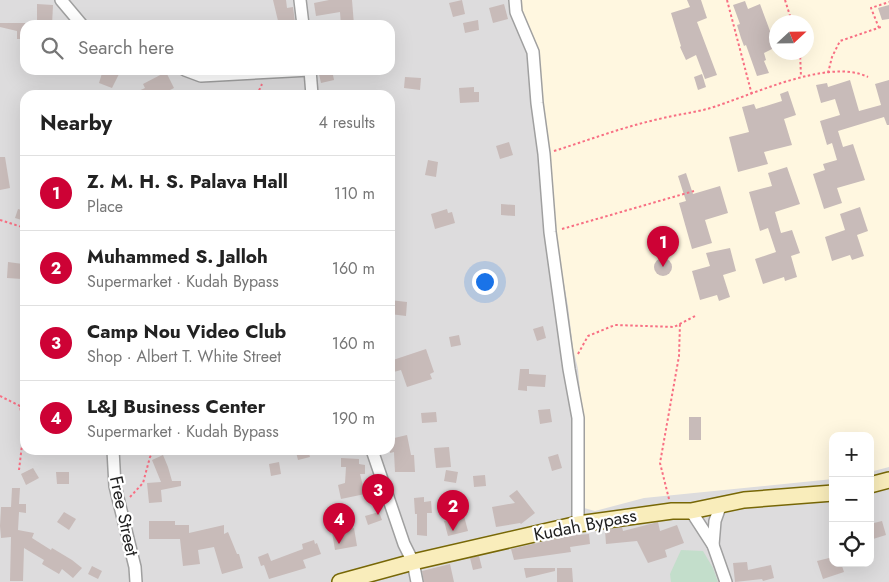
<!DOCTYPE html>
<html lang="en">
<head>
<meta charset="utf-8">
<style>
  :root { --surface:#fff; --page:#f2f2f2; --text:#222; --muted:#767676; --line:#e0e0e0; --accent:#cd0235 }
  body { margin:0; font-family:Jost,sans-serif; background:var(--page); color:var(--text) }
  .controls { position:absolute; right:15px; bottom:15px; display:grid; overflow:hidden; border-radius:10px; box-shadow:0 5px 20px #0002 }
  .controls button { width:45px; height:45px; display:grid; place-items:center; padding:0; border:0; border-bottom:1px solid var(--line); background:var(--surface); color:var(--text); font:25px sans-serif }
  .compass { position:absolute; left:769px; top:15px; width:45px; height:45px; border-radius:50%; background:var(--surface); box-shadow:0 5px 20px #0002; rotate:68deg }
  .you { position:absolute; left:484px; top:281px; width:18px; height:18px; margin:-12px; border:4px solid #fff; border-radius:50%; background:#1a73e8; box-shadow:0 0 0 8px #1a73e833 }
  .badge { display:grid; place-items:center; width:32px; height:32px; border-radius:50%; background:var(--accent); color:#fff; font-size:16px; font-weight:700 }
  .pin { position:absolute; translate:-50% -41px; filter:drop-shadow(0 1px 2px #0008) }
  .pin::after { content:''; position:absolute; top:26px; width:18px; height:15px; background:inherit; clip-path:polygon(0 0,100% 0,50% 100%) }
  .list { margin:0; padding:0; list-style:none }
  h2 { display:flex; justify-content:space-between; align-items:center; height:65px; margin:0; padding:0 20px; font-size:21px }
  h2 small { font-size:16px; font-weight:400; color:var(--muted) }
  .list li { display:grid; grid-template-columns:32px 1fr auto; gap:15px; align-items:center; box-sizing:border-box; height:75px; padding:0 20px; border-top:1px solid var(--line) }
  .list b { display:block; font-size:19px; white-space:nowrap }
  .list p { margin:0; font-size:16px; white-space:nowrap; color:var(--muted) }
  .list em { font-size:16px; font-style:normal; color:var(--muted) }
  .icon { flex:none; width:28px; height:28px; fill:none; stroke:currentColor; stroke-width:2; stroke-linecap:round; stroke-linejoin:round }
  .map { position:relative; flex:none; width:889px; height:582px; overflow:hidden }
  .search { position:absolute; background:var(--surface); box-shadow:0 5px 20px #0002; left:20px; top:20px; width:375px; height:55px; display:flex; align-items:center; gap:12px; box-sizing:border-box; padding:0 18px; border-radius:15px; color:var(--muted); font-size:19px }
  .panel { position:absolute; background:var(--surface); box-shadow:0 5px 20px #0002; left:20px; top:90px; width:375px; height:365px; border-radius:15px }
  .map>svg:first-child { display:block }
</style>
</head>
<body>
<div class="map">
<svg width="889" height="582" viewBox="0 0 889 582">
  <rect width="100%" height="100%" fill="#f0eae6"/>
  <path fill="#dddcdd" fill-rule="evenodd" d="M0,0H889V582H0ZM776,22H806V52H776ZM25,25H390V70H25ZM25,95H390V450H25ZM833,436H870V563H833Z"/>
  <path fill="#fff7e0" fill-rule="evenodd" d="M519,0H889V467L870,472V436H833V479L644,498L595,511L584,508L580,502L583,424L578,369L573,348L568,306L557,245L548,135ZM776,22H806V52H776Z"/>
  <polygon fill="#c3decb" points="681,550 703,551 713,568 718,582 671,582 670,574"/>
  <g fill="#c8bbb9">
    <polygon points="273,0 286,0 287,8 293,7 295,22 279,25"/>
    <polygon points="329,0 352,0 354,25 341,25 340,12 316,16 314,3"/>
    <polygon points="462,0 465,14 453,17 449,3"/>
    <polygon points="687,0 701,0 707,18 697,22 717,75 705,79 696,55 686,60 680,47 681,46 671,13 690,7"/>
    <polygon points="745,1 748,9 760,4 776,47 764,53 766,60 764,61 769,73 757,76 746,45 744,46 741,38 737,25 740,24 733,5"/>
    <polygon points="37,4 53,5 52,25 37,25"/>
    <polygon points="504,4 508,19 493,23 489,8"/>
    <polygon points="889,5 889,19 882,20 878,8"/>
    <polygon points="478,20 479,30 465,33 463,23"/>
    <polygon points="0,23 25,23 25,39 17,39 17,31 0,27"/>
    <polygon points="103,70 113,70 120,72 112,88 99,83"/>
    <polygon points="318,70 332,70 334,80 321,83"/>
    <polygon points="166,72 174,88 160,95 130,95 145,88 143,84"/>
    <polygon points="702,74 706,87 698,90 694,77"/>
    <polygon points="405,77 421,78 420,90 404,88"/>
    <polygon points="850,80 859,111 881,105 875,84 889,80 889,125 887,125 884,117 838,131 843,147 853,144 865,180 837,188 842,203 824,209 813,174 825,170 823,164 837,160 832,143 827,145 820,121 840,115 835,99 821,103 816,85 827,83 828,87"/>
    <polygon points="474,87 474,92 479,92 479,102 460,103 459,88"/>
    <polygon points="788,91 796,115 784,119 792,145 764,152 768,164 738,172 729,137 749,132 742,107 754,104 756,109 782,101 780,94"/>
    <polygon points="509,142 513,155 500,159 496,146"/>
    <polygon points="0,157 5,157 10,188 0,190"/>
    <polygon points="428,160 438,162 436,177 425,175"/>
    <polygon points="787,167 800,204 775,212 781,233 792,230 800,253 791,256 797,277 785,281 784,277 763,284 755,259 776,252 768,228 760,231 749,192 772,186 768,173"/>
    <polygon points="686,173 693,194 720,186 728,213 705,220 712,243 692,249 679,203 686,201 678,176"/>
    <polygon points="501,204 515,205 515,216 501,215"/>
    <polygon points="860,207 868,231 857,235 864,256 852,260 850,255 832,261 825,237 845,230 840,214"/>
    <polygon points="18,209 25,211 25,221 15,218"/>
    <polygon points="447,209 448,213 452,212 455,223 435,229 431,214"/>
    <polygon points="730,248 736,271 723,275 730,297 719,301 717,295 700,300 692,271 710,266 706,253"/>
    <circle cx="663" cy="267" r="9"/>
    <polygon points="8,262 23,264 22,279 7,278"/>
    <polygon points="390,300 407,302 406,316 390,314"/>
    <polygon points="543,326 546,338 537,341 533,329"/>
    <polygon points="459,335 461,345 451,347 449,337"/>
    <polygon points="426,349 434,372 430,374 432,379 407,387 401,370 390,373 390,361"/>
    <polygon points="520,369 529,369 529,374 546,375 545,387 527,386 527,391 518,390"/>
    <polygon points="550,409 552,422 540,424 538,410"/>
    <polygon points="436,412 437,422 422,423 421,413"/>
    <rect x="689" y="417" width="12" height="23"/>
    <polygon points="407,435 411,455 414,455 415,472 395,472 394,452 390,453 390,439"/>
    <polygon points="449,447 451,467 436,468 434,448"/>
    <polygon points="308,450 310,457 298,460 296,452"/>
    <polygon points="558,454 562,468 552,471 548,457"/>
    <polygon points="163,455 168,467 172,481 181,481 181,486 161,490 162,502 149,503 147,483 161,482 152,460"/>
    <polygon points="341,458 359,459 359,464 365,465 365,474 360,474 365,494 341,499 338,485 345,483 346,467 341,467"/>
    <polygon points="279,462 281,474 271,476 269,464"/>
    <polygon points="33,468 39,478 26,485 21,474"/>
    <polygon points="446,470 458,472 456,483 444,481"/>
    <polygon points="56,472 69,472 69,484 57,484"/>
    <polygon points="485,475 486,486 474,487 473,476"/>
    <polygon points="12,488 20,488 19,504 26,504 26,513 19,512 18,530 34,533 32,538 51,550 52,548 72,560 82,568 73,578 62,569 59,574 42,564 44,560 24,548 23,581 10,581 11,537 1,538 0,526 1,507 11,507"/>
    <polygon points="517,490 535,513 521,524 520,523 496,527 492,507 515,503 509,496"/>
    <polygon points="424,497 424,502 431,501 432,513 427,513 427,536 417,535 417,514 415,514 414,498"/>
    <polygon points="64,512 76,519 69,530 57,522"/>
    <polygon points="379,512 382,520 368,525 365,516"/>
    <polygon points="464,516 468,531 448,536 444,521"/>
    <polygon points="149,521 175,521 175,525 189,525 189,533 224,525 224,534 228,532 237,554 239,554 243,568 222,574 214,547 198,550 200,564 183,566 180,539 149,539"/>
    <polygon points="882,521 886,535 873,539 870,524"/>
    <polygon points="658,522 660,531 677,525 684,543 665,550 667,557 648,563 637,541 606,544 605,530 622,527 623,531"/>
    <polygon points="354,528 357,546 335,550 332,532"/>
    <polygon points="577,534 577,535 589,534 590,544 570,547 571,552 514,560 511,549"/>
    <polygon points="314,540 315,544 317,543 321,554 303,560 306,568 269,579 264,565 261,566 258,557 268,553 271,561 303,549 302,544"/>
    <polygon points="479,556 482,568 473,570 470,558"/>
    <polygon points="833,557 833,563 841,563 844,572 823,579 817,561"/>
    <polygon points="747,562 748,570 771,565 774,578 763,581 762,579 735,582 733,563"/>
    <polygon points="450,564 454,582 424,582 422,571"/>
    <polygon points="92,566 102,571 98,579 88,574"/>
    <polygon points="524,568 555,568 555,571 526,578"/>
    <polygon points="557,568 572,568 573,582 557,582"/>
  </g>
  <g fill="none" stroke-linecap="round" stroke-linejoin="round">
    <g stroke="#a0a0a0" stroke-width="14">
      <g id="street">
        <polyline points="61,0 82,25"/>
        <polyline points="300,0 303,25"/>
        <polyline points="515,0 516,12 533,52 537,103 544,154 550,232 569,369 578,418 578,524"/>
        <polyline points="185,70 201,76 310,70"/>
        <polyline points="310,70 312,95"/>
        <polyline points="113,450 115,486 135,567 136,582"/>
        <polyline points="372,450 404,544 413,562 417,582"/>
        <polyline points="691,511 713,545 726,582"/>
        <polyline points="713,545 715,521 720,507 729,504"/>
      </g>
    </g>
    <g stroke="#776706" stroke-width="18">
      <g id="secondary">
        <polyline points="870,485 889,480"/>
        <polyline points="340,582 413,562 578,524 672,511 691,511 744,500 833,493"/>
      </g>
    </g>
    <g stroke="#f86f83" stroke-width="2" stroke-dasharray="2.5 2.5" stroke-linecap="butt">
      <polyline points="727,0 752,95"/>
      <polyline points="785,0 792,22"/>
      <polyline points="879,28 871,8 889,2"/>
      <polyline points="800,52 801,77"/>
      <polyline points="828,73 832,57 840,41 881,27"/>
      <polyline points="257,95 262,84"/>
      <path d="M554,151C589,140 623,127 659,119C675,115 691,113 707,109C749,97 827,57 868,77"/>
      <polyline points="0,220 25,228"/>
      <polyline points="562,229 694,191"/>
      <polyline points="578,354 588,336 615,325 674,327 697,315"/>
      <polyline points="0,396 20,406 25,407"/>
      <polyline points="19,470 24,428 20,406"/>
      <polyline points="130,497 143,483 150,457 155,450"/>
      <polyline points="669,499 660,463 679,356 680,323"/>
    </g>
    <use href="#street" stroke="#fff" stroke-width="11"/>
    <use href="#secondary" stroke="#f9edbb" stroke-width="15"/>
  </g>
  <g text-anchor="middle" stroke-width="4.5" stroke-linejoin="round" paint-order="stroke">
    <g font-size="18" fill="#1f1f1f" stroke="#fff">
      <text transform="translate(124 516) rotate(78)" y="6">Free Street</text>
      <text transform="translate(585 525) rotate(-11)" y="6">Kudah Bypass</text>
    </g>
  </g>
</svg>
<div class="controls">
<button>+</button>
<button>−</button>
<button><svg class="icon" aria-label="locate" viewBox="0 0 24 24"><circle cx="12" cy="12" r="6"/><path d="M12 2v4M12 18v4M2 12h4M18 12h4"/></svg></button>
</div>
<svg class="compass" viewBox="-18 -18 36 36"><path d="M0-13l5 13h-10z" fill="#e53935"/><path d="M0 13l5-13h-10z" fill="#767676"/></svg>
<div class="you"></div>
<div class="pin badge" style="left:663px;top:267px">1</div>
<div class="pin badge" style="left:453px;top:531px">2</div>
<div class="pin badge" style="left:378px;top:515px">3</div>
<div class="pin badge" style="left:339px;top:544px">4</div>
<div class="search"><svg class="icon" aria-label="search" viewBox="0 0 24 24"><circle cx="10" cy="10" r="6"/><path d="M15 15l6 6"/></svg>Search here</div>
<section class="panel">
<h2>Nearby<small>4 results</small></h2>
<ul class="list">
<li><span class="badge">1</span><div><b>Z. M. H. S. Palava Hall</b><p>Place</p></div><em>110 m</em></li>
<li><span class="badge">2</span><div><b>Muhammed S. Jalloh</b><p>Supermarket · Kudah Bypass</p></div><em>160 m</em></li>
<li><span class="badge">3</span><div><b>Camp Nou Video Club</b><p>Shop · Albert T. White Street</p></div><em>160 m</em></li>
<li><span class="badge">4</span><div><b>L&amp;J Business Center</b><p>Supermarket · Kudah Bypass</p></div><em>190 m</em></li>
</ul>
</section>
</div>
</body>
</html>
